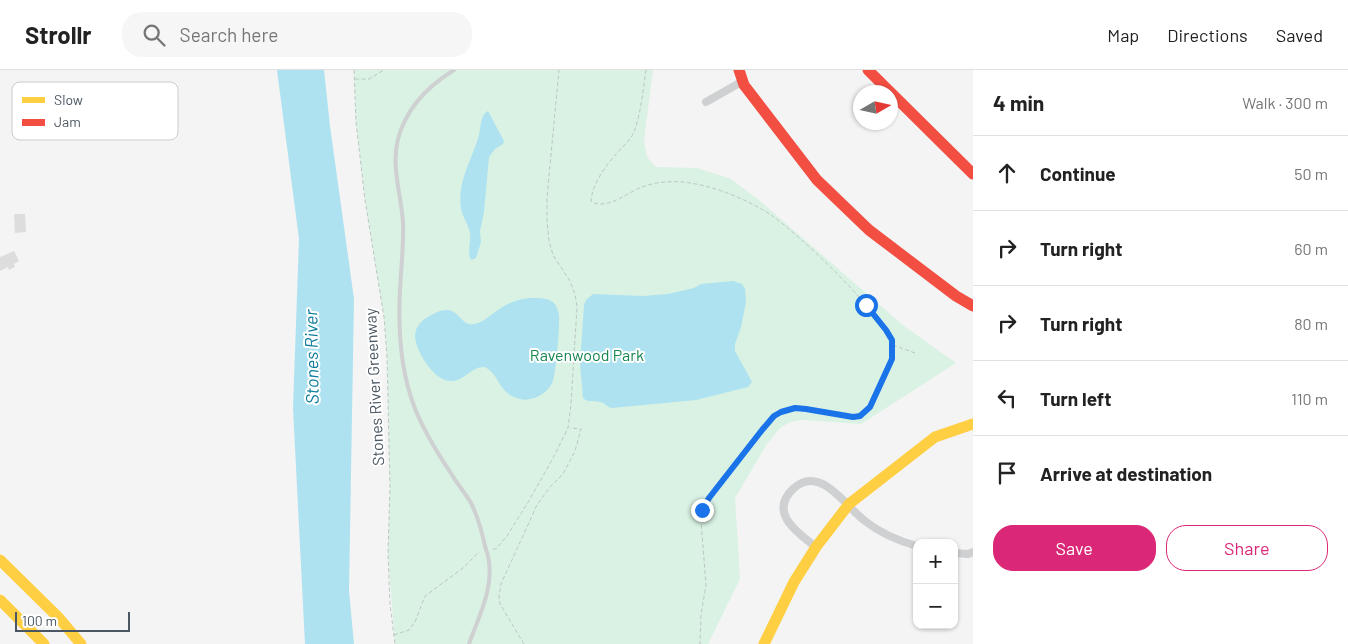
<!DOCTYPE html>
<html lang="en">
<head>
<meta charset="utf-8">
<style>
  :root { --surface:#fff; --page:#f6f6f6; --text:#222; --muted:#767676; --line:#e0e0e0; --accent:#db2777 }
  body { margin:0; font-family:Barlow,sans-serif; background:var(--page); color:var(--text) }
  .controls { position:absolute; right:15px; bottom:15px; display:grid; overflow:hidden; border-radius:10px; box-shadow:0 1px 4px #0004 }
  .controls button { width:45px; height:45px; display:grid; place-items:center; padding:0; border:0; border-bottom:1px solid var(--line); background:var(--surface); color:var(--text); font:25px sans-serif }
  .compass { position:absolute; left:853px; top:15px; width:45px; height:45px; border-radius:50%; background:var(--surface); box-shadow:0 1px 4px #0004; rotate:81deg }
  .scale { position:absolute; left:15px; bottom:12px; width:115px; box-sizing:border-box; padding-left:5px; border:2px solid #4a5661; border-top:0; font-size:14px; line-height:18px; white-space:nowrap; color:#4a5661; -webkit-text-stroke:4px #fff; paint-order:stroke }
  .stop { position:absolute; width:15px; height:15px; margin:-11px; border:4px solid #1a73e8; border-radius:50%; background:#fff }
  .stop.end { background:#1a73e8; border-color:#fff; box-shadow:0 1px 5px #0008 }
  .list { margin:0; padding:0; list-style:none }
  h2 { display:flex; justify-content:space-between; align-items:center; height:65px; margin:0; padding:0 20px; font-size:21px }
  h2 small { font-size:16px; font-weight:400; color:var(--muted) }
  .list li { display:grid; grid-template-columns:32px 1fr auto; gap:15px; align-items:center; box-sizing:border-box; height:75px; padding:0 20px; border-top:1px solid var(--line) }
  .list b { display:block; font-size:19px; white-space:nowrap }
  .list em { font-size:16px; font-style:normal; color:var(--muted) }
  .actions { display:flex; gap:10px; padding:15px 20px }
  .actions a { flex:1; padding:11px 0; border:1px solid var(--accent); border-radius:20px; text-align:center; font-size:18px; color:var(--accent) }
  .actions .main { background:var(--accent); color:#fff }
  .icon { flex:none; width:28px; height:28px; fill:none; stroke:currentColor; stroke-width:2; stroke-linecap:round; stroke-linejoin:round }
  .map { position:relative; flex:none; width:973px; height:574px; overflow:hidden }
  header { display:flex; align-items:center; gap:30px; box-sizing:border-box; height:70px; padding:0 25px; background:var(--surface); border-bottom:1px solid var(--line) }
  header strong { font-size:24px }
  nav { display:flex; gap:28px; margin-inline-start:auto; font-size:18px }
  .search { width:350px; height:45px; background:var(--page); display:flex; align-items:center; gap:12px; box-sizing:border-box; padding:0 18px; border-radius:20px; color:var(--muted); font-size:19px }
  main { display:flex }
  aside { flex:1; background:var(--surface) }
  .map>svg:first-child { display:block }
</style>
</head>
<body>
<header>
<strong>Strollr</strong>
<div class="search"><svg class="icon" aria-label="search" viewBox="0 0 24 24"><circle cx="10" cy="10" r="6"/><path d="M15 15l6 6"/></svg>Search here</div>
<nav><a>Map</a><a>Directions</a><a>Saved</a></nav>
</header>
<main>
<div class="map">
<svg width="973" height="574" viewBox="0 0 973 574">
  <rect width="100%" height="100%" fill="#f4f4f4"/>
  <polygon fill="#d9f2e3" points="354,0 653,0 644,70 647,87 656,97 697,98 731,109 760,131 904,256 956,293 861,354 802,350 790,352 780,358 767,374 735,428 740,509 708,574 395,574 388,484 390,417 387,286 384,247 365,130 356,52"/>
  <g fill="#aee2f0">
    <polygon points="277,0 324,0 330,56 354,229 349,521 354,574 305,574 293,338 299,169"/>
    <path d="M488,41L504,71L503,74L495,79L489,87L484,142L480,161L481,172L476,188L471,190C467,182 471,173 470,164C469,155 463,148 461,139C457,111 472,90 479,65C481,57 480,45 488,41Z"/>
    <path d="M733,211L742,214L745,219L746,232L741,257L735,274V281L752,312L748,317L696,330L612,338C606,337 606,333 600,332C593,330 588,333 583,328L580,293L584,235L586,230L593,224L643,226L668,224L694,218L701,214Z"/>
    <path d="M530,228C538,228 549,227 555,234C557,237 558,241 559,245C560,254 556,306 552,313C547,324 532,332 520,329C499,325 500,305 485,297C471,296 464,312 450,311C438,310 430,299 424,290C413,271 409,257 431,245C436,243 440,240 446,240C459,239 461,257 475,254C483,252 488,247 495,242C506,234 516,229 530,228Z"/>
  </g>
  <g fill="#ddddde">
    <polygon points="14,144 25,144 26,162 15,163"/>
    <polygon points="14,181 19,191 14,194 15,197 9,200 8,197 0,201 0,187"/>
  </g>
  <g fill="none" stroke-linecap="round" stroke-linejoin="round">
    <g stroke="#bcc7c4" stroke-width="1" stroke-dasharray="4 2.5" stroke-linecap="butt">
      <polyline points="354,0 356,52 365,130 384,247 387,286 390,417 388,484 390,534 395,574"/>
      <path d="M646,0C643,20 641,43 634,62C630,71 623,76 617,83C606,95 592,114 591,131L594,133C611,138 626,123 642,117C654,112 671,111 683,112C711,115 741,127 765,141C791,156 891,250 893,278C894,292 876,322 870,337C865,343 861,346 853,347L806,339H787L781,342L774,346L762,360L709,428L702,439L701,451L706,515L701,545L700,574"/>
      <polyline points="355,9 369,9 384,0"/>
      <polyline points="893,275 915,283"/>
      <polyline points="493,479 496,479 507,466 527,434 552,390 568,358 571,334 577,237 575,224 570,211 553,185 549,171 547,151 547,127 559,0"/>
      <polyline points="394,565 409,560 415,552 425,526 463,498 477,484 480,483"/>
      <polyline points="524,574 500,534 499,526 501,514 537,435 550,417 563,404 575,381 581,359 570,358"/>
    </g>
    <g stroke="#ced0d2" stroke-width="4">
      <path d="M454,0C428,16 406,39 398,69C391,96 401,124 403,152C404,174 401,197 400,220C398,258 400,299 414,336C423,360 438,384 452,405C458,415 466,424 471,433C478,447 482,462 485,476"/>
      <path d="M469,574C479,546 495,516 488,486"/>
    </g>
    <g stroke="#ced0d2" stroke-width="8">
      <polyline points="706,32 743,11"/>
      <path d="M816,477C798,463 768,443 793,419C820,393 846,437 865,451C880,463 899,471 917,476"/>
      <polyline points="954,483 968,484 973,482"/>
    </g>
    <g stroke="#ffcf43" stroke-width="11">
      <polyline points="0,490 59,548 81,574"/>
      <polyline points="0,530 44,574"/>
      <polyline points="764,574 794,512 816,477 849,434 935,367 973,354"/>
    </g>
    <g stroke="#f24e42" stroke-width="11">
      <polyline points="739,0 744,15 817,110 869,160 956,226 973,236"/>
      <polyline points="868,0 973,104"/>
    </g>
    <polyline stroke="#ced0d2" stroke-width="4" points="485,476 488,486"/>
  </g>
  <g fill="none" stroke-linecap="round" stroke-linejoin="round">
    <polyline stroke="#1a73e8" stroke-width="6" points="702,440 709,428 762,360 774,346 781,342 795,338 806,339 853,347 860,346 870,337 892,289 892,270 886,260 866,235"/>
  </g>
  <g text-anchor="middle" stroke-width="4" stroke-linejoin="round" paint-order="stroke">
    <g font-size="16" fill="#17864f" stroke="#fff">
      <text x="587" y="291">Ravenwood Park</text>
    </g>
    <g font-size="16" fill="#4a5661" stroke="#fff">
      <text transform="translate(374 317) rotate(-93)" y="6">Stones River Greenway</text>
    </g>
    <g font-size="18" font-style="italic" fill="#0c7c9b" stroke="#fff">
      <text transform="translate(312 287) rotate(-91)" y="6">Stones River</text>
    </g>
  </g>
  <rect x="12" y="12" width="166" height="58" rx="8" fill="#fff" stroke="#c9ccd0" stroke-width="1"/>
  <rect x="22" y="27" width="23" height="6" fill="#ffcf43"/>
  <rect x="22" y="49" width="23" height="7" fill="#f24e42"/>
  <g font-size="14" fill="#4a5661">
    <text x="54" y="35">Slow</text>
    <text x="54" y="57">Jam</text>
  </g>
</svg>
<div class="controls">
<button>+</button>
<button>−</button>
</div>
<svg class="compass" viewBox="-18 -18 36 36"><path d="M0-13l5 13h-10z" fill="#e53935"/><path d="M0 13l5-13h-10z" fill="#767676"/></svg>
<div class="scale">100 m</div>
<div class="stop" style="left:866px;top:235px"></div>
<div class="stop end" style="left:702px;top:440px"></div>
</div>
<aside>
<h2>4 min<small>Walk · 300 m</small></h2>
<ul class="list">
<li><svg class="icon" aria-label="ahead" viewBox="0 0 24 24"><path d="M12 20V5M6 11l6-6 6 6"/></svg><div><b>Continue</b></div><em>50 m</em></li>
<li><svg class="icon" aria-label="right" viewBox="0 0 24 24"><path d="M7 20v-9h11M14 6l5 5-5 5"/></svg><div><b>Turn right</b></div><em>60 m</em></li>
<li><svg class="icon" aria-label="right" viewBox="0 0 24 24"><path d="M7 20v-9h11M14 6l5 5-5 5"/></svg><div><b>Turn right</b></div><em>80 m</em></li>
<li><svg class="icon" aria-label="left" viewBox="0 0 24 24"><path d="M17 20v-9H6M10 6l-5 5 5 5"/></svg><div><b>Turn left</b></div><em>110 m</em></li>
<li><svg class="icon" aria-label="arrive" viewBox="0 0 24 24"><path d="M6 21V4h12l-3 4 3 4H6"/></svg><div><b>Arrive at destination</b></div></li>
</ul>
<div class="actions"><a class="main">Save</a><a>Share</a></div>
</aside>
</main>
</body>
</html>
